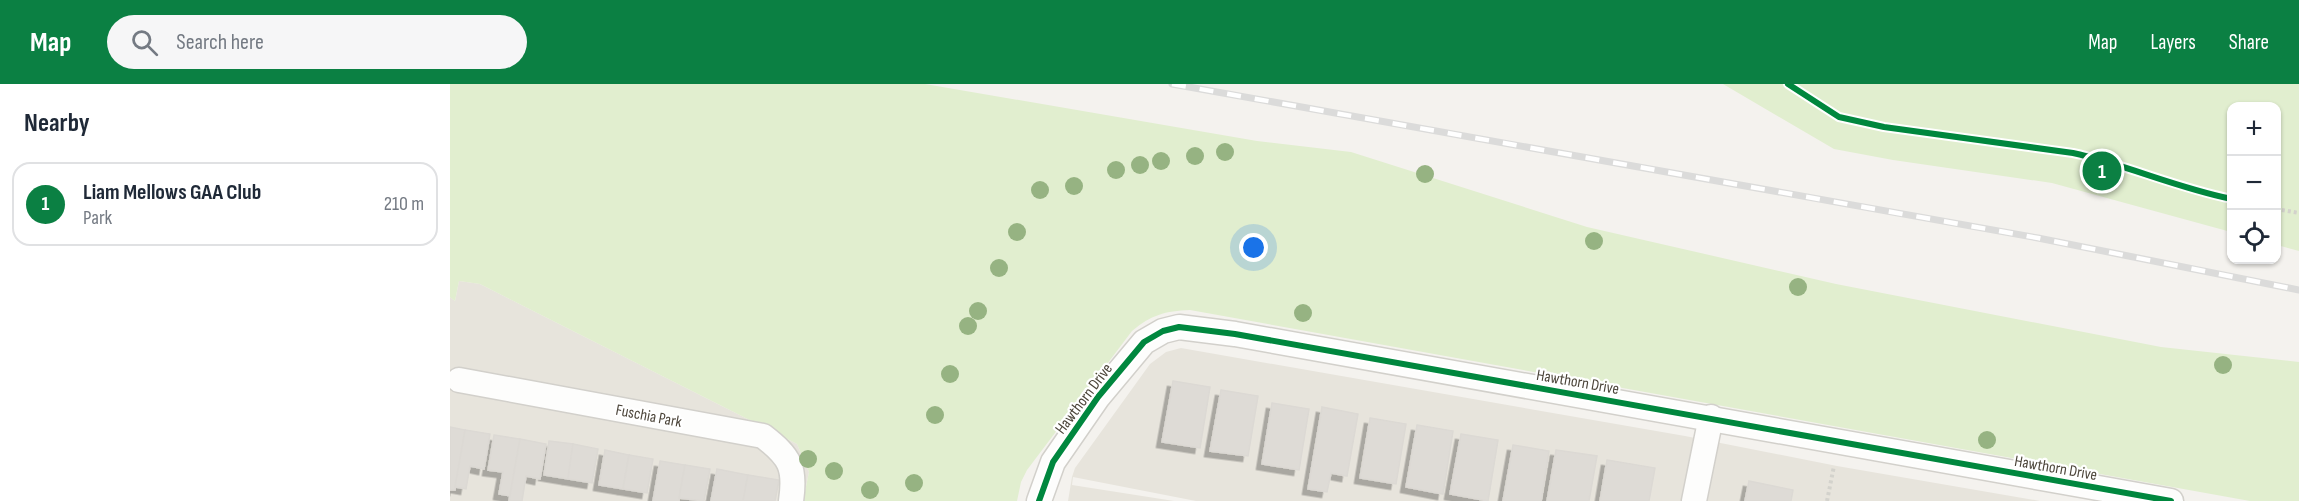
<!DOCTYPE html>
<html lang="en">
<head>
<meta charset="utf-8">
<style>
  :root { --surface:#fff; --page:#f6f6f7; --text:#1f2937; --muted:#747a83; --line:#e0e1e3; --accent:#0b8043 }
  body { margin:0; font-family:"Sofia Sans Condensed",sans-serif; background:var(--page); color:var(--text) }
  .controls { position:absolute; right:18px; top:18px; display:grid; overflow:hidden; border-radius:12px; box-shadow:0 2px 4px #0004 }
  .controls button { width:54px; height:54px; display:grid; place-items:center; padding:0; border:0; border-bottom:2px solid var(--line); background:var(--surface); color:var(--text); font:30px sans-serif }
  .you { position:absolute; left:804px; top:164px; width:21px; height:21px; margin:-15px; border:4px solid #fff; border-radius:50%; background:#1a73e8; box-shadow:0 0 0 9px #1a73e833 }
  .badge { display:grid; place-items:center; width:39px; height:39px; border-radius:50%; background:var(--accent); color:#fff; font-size:20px; font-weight:700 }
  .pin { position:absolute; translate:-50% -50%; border:3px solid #fff; box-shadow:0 2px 6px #0006 }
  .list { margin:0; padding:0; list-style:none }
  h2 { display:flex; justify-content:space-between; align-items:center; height:78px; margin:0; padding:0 24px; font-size:26px }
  h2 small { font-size:20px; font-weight:400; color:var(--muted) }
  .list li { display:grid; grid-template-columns:39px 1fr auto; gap:18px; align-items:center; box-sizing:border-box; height:84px; margin:0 12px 12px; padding:0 12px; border:2px solid var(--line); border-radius:18px }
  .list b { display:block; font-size:22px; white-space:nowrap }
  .list p { margin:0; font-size:20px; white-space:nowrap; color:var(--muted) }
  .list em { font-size:20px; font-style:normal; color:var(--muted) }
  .icon { flex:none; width:33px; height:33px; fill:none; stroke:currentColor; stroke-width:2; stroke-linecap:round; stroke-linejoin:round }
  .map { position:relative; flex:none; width:1849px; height:417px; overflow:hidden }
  header { display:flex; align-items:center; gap:36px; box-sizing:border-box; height:84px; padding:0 30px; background:var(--accent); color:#fff }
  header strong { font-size:28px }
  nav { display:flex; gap:33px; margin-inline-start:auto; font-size:21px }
  .search { width:420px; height:54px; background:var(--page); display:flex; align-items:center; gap:15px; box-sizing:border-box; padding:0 21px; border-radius:33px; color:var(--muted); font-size:22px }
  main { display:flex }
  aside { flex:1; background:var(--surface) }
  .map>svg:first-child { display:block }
</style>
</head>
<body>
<header>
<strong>Map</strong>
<div class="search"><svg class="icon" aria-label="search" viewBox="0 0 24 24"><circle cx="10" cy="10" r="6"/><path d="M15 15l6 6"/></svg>Search here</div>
<nav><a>Map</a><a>Layers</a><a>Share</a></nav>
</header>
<main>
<aside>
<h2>Nearby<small></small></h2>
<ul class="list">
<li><span class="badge">1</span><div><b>Liam Mellows GAA Club</b><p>Park</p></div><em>210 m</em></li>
</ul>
</aside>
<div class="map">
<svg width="1849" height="417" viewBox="0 0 1849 417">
  <defs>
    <filter id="shadow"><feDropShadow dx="-5.5" dy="5.5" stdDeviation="0" flood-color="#0004"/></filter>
  </defs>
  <rect width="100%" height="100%" fill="#f4f2ee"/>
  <g fill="#e7e4dc">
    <polygon points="9,197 30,200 347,360 359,388 353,417 0,417 0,213 5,217"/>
    <polygon points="731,264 1235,352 1387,382 1590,417 746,417 623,393 622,401 724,417 618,417 622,393 625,384 700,280 716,268"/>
  </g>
  <g fill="#e1eecf">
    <path d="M0,0H475L807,57L901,68L1137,143L1386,200L1711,263L1849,278V417H1800L740,226C715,227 701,231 682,247L577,386L571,398L567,417H353L359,388L347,360L30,200L9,197L5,217L0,213Z"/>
    <polygon points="1273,0 1849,0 1849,167 1827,161 1826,22 1782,22 1781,148 1602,99 1443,76 1384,65"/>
  </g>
  <g fill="#dedbd6" stroke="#dcd9d4" stroke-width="1.5" filter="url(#shadow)">
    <polygon points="723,297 760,303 750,364 712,358"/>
    <polygon points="771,306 808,312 798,372 760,367"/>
    <polygon points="822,319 859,325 849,386 812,380"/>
    <polygon points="872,323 908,330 897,392 881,389 877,408 858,405"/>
    <polygon points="920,334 956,340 946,400 910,394"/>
    <polygon points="967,341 1003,347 993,410 956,403"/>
    <polygon points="0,343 15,346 5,406 0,406"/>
    <polygon points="15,346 40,350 34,385 20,382 16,405 5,403"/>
    <polygon points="1011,350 1048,356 1038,417 1000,410"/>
    <polygon points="44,351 70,355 60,412 49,410 53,388 38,386"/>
    <polygon points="70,355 96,360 90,395 76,392 72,417 59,417"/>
    <polygon points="99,357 123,360 118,395 94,391"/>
    <polygon points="123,360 148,365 142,399 118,395"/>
    <polygon points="1063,361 1099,367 1091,417 1053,417"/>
    <polygon points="155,366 179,371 173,405 149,401"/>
    <polygon points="1106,366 1147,372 1139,417 1097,417"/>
    <polygon points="179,371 203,375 197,409 173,405"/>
    <polygon points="1157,376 1205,384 1199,417 1150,417"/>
    <polygon points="210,377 235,381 229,417 203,417"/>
    <polygon points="235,381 260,385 254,417 229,414"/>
    <polygon points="267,385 298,391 293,417 261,417"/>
    <polygon points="298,391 329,396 325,417 293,417"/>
    <polygon points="1299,397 1343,406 1341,417 1295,417"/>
  </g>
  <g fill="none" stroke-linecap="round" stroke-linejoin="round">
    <g stroke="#d2d0cb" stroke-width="27">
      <g id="minor">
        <path d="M9,296L313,352C340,373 346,383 341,417"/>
        <polyline points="589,417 603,378 648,313 694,258 713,247 729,243 785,250 1721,417"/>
        <polyline points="1244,417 1261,333"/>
      </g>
    </g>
    <g stroke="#d3d2cc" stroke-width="4" stroke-dasharray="3 3" stroke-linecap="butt">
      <path d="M1338,0L1389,33L1434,43L1623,69C1677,81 1727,104 1782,115"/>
      <polyline points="1826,125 1849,129"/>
      <polyline points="1377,417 1384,382"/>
    </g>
    <use href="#minor" stroke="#fdfdfc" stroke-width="24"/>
    <g stroke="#dbdbda" stroke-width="7">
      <polyline id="rail" points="722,0 1588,154 1849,206"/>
    </g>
    <use href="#rail" stroke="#fff" stroke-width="4.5" stroke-dasharray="14" stroke-linecap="butt"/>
    <g stroke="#fff" stroke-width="10">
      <g id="cycleway">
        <path d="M1338,0L1389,33L1434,43L1623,69C1677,81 1727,104 1782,115"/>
        <polyline points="589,417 603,378 648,313 694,258 713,247 729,243 785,250 1721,417"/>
      </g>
    </g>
    <use href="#cycleway" stroke="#00873e" stroke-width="6"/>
  </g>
  <g fill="#96b382">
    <circle cx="775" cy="68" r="9"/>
    <circle cx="745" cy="72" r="9"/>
    <circle cx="711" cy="77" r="9"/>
    <circle cx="690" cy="81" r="9"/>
    <circle cx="666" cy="86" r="9"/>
    <circle cx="975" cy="90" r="9"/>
    <circle cx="624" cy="102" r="9"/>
    <circle cx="590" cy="106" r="9"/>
    <circle cx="567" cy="148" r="9"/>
    <circle cx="1144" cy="157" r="9"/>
    <circle cx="549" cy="184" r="9"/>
    <circle cx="1348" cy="203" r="9"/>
    <circle cx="528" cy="227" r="9"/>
    <circle cx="853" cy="229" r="9"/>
    <circle cx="518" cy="242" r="9"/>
    <circle cx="1773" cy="281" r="9"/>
    <circle cx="500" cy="290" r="9"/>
    <circle cx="485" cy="331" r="9"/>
    <circle cx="1537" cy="356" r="9"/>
    <circle cx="358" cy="375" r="9"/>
    <circle cx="384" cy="387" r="9"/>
    <circle cx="464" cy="399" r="9"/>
    <circle cx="420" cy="406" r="9"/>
  </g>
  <g text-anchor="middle" stroke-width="4.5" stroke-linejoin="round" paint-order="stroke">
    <g font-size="16" fill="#4b4439" stroke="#fff">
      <text transform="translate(1128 297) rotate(10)" y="6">Hawthorn Drive</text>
      <text transform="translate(633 314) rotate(-53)" y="6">Hawthorn Drive</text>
      <text transform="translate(199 331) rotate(11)" y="6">Fuschia Park</text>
      <text transform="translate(1606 383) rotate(10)" y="6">Hawthorn Drive</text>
    </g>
  </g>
</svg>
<div class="controls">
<button>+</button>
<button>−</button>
<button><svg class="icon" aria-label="locate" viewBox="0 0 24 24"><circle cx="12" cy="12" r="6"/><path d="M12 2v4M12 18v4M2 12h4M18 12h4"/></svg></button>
</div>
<div class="you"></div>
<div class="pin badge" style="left:1652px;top:87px">1</div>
</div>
</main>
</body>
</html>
